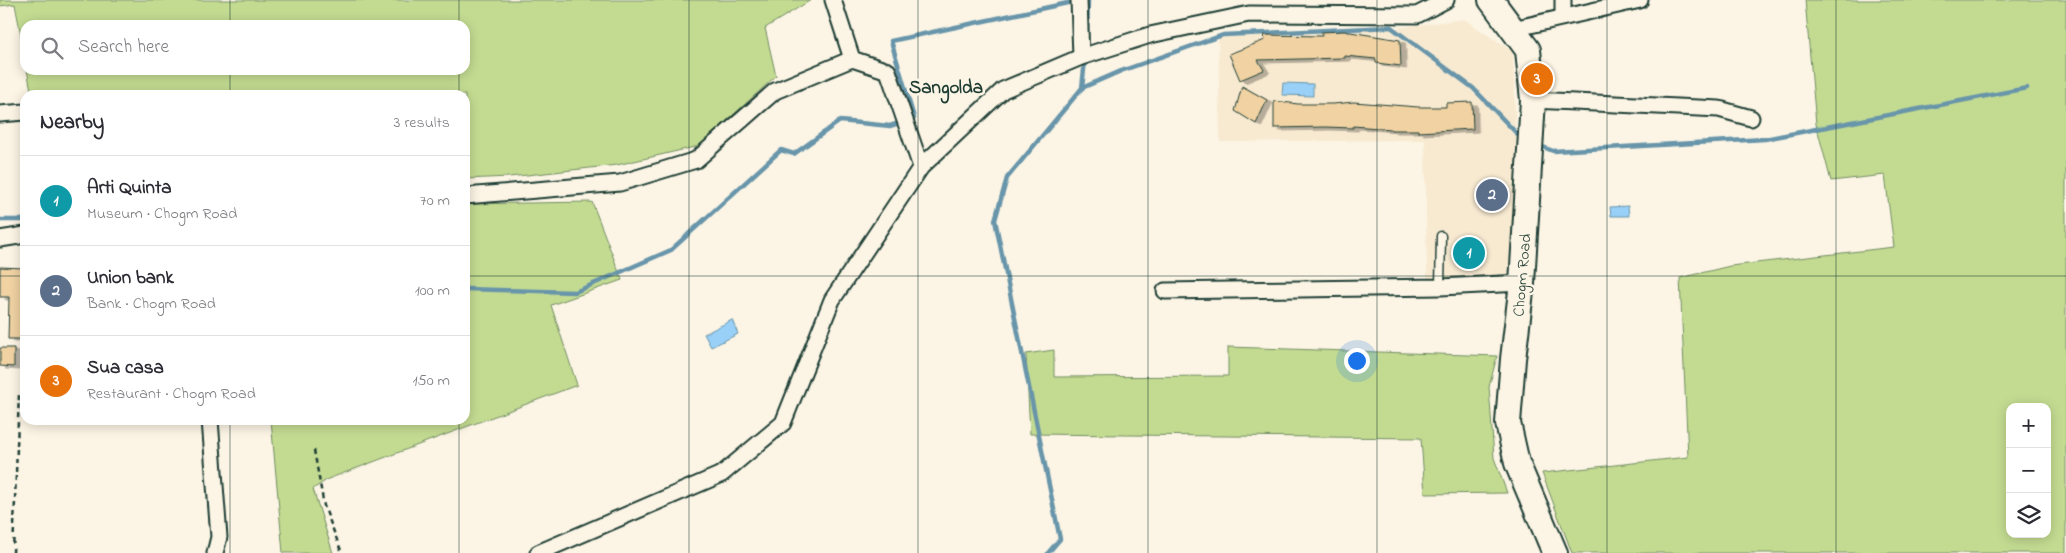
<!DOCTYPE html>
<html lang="en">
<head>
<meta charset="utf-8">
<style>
  :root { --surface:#fff; --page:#f7f7f7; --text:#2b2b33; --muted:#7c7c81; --line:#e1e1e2; --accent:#111827 }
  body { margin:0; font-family:"Indie Flower",sans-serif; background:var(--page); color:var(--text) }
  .controls { position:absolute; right:15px; bottom:15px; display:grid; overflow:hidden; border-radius:10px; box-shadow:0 2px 12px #0003 }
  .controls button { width:45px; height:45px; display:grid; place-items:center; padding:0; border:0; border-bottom:1px solid var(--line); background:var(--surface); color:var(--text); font:25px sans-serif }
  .you { position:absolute; left:1356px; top:360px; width:18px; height:18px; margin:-12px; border:4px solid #fff; border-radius:50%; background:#1a73e8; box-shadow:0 0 0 8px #1a73e833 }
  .badge { display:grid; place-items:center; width:32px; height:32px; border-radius:50%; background:var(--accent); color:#fff; font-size:16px; font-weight:700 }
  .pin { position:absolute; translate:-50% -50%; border:2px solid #fff; box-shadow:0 1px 5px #0006 }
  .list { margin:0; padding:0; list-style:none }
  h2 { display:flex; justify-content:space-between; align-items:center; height:65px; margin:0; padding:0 20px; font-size:21px }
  h2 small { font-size:16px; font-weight:400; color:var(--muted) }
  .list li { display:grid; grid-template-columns:32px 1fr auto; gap:15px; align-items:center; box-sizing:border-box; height:90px; padding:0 20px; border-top:1px solid var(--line) }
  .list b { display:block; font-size:19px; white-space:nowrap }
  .list p { margin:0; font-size:16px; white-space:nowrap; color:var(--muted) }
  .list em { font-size:16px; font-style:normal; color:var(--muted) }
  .icon { flex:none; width:28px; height:28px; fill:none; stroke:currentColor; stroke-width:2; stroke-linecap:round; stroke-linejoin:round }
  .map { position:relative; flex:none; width:2066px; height:553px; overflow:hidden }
  .search { position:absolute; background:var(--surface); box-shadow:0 2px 12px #0003; left:20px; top:20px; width:450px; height:55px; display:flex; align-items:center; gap:12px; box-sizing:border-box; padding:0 18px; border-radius:15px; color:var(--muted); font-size:19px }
  .panel { position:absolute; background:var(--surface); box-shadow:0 2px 12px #0003; left:20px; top:90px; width:450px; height:335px; border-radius:15px }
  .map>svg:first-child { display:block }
</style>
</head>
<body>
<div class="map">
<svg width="2066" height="553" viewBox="0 0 2066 553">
  <defs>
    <filter id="shadow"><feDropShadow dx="5.5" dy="3" stdDeviation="0" flood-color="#0004"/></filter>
  </defs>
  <rect width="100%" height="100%" fill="#fcf5e5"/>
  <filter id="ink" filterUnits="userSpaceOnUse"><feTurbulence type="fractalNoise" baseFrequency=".02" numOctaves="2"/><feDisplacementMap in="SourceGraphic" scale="10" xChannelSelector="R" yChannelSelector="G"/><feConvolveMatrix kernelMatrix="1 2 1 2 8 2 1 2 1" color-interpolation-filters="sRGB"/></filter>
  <g filter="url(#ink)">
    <polygon fill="#f8ead1" points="1464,19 1513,52 1516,139 1514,278 1427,278 1425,140 1220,142 1218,35 1387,29"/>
    <g fill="#c3db91" stroke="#718c62" fill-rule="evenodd">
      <polygon points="0,0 811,0 765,28 776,76 699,146 617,165 509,177 465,179 465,95 32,95 27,70 465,70 465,25 25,25 25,57 15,4 0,6"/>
      <path d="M1805,0H2066V553H1572L1542,473L1688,457L1680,278L1730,266L1894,247L1885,175L1831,181L1816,124ZM2010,407H2047V534H2010Z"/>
      <polygon points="592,202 622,280 551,305 577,385 328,479 313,489 333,553 283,553 271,420 465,420 465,204"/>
      <polygon points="1228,347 1497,356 1489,387 1494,458 1507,493 1425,494 1421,438 1030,434 1026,354 1054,350 1054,377 1228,376"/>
    </g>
    <g fill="#99d0f8" stroke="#6895aa">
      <polygon points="1283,83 1313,84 1313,96 1282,95"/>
      <polygon points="1628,206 1629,216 1611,216 1610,207"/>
      <polygon points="732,320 738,334 711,347 704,334"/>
    </g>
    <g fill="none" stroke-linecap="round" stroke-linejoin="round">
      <g stroke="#6895aa" stroke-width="4.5">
        <polyline points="1087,34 1088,0"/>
        <polyline points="1082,88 1085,60"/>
        <polyline points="1538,145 1553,151 1765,139 2027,88"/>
        <polyline points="0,220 25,220"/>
        <polyline points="465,289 575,292 671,250 781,150 794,154 840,121 890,126 914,118 891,41 1077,1"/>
        <polyline points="1048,553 1060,539 995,220 1007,178 1082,88 1121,71 1223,35 1391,27 1473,88 1523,140"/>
      </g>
    </g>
    <g fill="#f0d2a3" stroke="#1f3d34" filter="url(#shadow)">
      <polygon points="1344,31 1400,40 1401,66 1376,63 1376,59 1345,56 1345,58 1258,60 1264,70 1240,80 1229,54 1265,40 1264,35 1322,36 1321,32"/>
      <polygon points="1242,86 1267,100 1256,124 1235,111"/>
      <polygon points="1274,101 1298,104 1333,104 1354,102 1418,107 1446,107 1446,103 1472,102 1473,129 1418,132 1418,130 1391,130 1391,129 1353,126 1353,128 1325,127 1274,128"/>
      <polygon points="0,267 25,268 25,339 8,339 9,297 0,297"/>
      <polygon points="0,348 14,348 14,367 0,366"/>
    </g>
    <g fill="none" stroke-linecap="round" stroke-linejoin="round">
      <g stroke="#1f3d34" stroke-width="11">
        <polyline id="lane" points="1440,287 1441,236"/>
      </g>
      <g stroke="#1f3d34" stroke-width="19">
        <g id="street">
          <polyline points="833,0 852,59 888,71 921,167"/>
          <polyline points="1079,0 1081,57"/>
          <polyline points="1563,17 1563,0"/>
          <polyline points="1513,29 1640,0"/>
          <polyline points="1533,100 1719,109 1751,118"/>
          <polyline points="0,114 25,112"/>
          <polyline points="465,196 620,183 696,160 775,91 852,59"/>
          <polyline points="0,239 25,235"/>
          <polyline points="1165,291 1440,287 1522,283"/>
          <polyline points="210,420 219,537 215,553"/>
          <polyline points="538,553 722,474 783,423 832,300 921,167 1003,90 1081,57 1150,35 1249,14 1417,15 1446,0"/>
        </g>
      </g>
      <g stroke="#1f3d34" stroke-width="28">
        <polyline id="primary" points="1491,0 1528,50 1533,100 1522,283 1513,359 1508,423 1517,463 1555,553"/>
      </g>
      <g stroke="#1f3d34" stroke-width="2.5" stroke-dasharray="5 4" stroke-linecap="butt">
        <polyline points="314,450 324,506 342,553"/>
        <polyline points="13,553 19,394"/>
      </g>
      <use href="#lane" stroke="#fcf5e5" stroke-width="8"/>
      <use href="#street" stroke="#fcf5e5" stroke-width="15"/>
      <use href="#primary" stroke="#fcf5e5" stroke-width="24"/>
    </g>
  </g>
  <path fill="none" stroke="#1f3d34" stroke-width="1" stroke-opacity="0.55" d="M230,0V25M459,0V25M689,0V553M918,0V553M1148,0V553M1377,0V553M1607,0V553M1836,0V553M230,70V95M459,70V95M0,276H25M465,276H2066M230,420V553M459,420V553"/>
  <g text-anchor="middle" stroke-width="5" stroke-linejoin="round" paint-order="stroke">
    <g font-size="16" fill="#1f3d34" stroke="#fcf5e5">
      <text transform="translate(1521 275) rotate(-85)" y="6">Chogm Road</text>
    </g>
    <g font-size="19" font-weight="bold" fill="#1f3d34" stroke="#fcf5e5">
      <text x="946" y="93">Sangolda</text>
    </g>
  </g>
</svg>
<div class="controls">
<button>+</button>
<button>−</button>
<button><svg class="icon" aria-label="layers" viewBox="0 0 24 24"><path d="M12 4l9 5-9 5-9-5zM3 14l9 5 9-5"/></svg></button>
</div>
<div class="you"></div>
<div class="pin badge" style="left:1469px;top:253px;background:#0f9aa8">1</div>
<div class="pin badge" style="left:1492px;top:195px;background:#5c6f8a">2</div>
<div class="pin badge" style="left:1537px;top:79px;background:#e8710a">3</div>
<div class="search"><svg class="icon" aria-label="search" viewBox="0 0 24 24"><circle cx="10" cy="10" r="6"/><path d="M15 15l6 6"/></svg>Search here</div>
<section class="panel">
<h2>Nearby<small>3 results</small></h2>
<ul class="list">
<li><span class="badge" style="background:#0f9aa8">1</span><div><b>Arti Quinta</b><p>Museum · Chogm Road</p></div><em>70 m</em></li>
<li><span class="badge" style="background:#5c6f8a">2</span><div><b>Union bank</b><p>Bank · Chogm Road</p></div><em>100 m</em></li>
<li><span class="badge" style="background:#e8710a">3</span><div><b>Sua casa</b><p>Restaurant · Chogm Road</p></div><em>150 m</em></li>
</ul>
</section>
</div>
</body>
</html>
